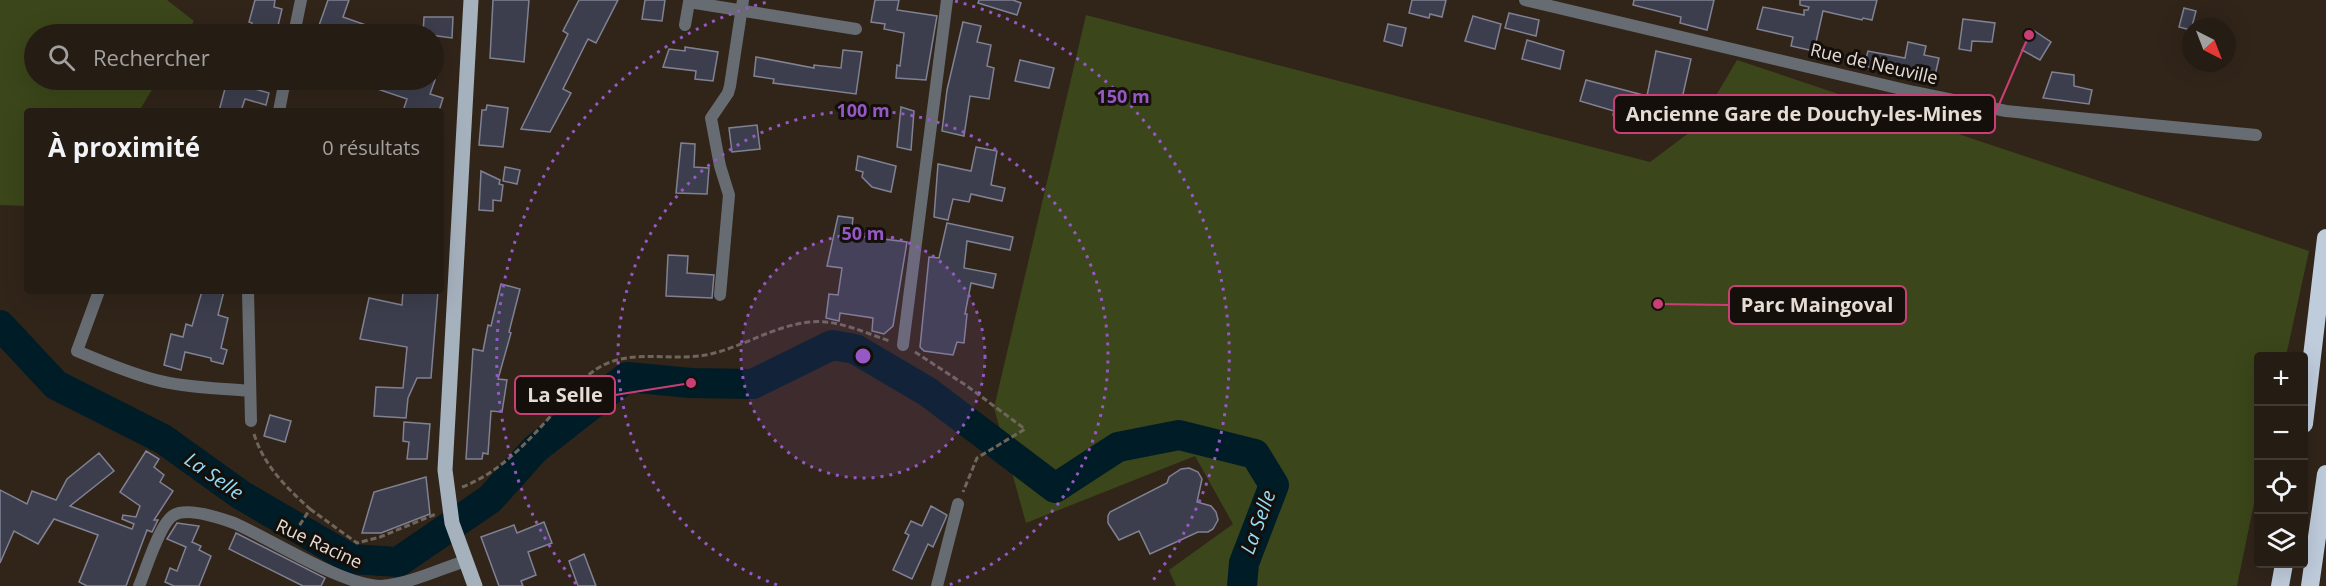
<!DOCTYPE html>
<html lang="fr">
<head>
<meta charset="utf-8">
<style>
  :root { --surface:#251c14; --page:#2d251d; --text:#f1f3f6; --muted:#a3a1a0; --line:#423a34 }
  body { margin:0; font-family:"Open Sans",sans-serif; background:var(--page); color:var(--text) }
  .controls { position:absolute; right:18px; bottom:18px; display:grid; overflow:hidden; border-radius:6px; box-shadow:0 6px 24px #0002 }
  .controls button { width:54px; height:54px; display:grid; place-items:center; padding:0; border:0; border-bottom:2px solid var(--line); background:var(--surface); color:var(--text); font:30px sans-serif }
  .compass { position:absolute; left:2182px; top:18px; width:54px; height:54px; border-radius:50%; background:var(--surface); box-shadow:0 6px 24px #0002; rotate:138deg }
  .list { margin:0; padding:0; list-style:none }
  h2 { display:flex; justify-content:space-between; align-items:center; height:78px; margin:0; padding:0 24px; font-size:26px }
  h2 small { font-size:20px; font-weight:400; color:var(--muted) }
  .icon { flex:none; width:33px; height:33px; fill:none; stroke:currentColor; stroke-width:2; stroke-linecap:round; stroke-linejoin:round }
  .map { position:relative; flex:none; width:2326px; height:586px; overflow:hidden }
  .search { position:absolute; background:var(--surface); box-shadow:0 6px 24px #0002; left:24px; top:24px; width:420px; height:66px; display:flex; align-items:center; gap:15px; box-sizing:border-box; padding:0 21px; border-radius:33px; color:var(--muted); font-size:22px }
  .panel { position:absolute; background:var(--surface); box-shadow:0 6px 24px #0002; left:24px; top:108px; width:420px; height:186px; border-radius:6px }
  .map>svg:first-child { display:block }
</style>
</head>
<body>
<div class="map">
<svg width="2326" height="586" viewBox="0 0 2326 586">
  <rect width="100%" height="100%" fill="#31251a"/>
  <g fill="#3b461a">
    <polygon points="0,0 167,0 194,21 186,34 34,34 34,80 158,80 139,111 27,111 27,206 0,205"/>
    <polygon points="1086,15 1650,162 1698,126 1737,60 2309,251 2286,356 2258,356 2258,484 2237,586 1176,586 1169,570 1233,524 1195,456 1026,523 994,408"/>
  </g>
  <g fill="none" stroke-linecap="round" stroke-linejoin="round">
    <polyline stroke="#001c26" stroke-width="30" points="0,325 56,385 163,439 241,495 351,559 398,562 490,499 535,449 627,377 691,383 753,384 832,345 855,349 928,392 1055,488 1118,447 1179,435 1255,454 1274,485 1244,563 1242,586"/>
  </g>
  <g fill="#3c3e4d" stroke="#808193" stroke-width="1.5">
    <polygon points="255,0 275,0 274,7 282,9 276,34 249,34 252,23 249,22"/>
    <polygon points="328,0 349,0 343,17 383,31 383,34 316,34"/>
    <polygon points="493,0 529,0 524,62 490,58"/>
    <polygon points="579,0 618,0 596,43 588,39 563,89 571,93 550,132 521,129 568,34 563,31"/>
    <polygon points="645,0 665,0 662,21 642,19"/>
    <polygon points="875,0 899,0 897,10 937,16 926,80 896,78 897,65 900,66 904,33 884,29 885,24 871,22"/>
    <polygon points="979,0 1013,0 1021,3 1017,15 978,3"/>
    <polygon points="1412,0 1446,0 1442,17 1430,14 1429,18 1409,13"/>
    <polygon points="1634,0 1714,0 1707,30 1680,23 1681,17 1633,5"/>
    <polygon points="1800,0 1877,0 1872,20 1863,18 1862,20 1823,11 1814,51 1791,46 1793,37 1757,29 1763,7 1804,15 1804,10 1808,10 1809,7 1800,5"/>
    <polygon points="2184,8 2196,11 2191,30 2179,27"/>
    <polygon points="1509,13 1539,20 1536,36 1505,28"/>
    <polygon points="1473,16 1501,24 1495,49 1465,41"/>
    <polygon points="424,17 453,17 452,38 423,34"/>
    <polygon points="1963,19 1995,23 1992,42 1972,41 1971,51 1959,49"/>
    <polygon points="963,22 981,26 977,42 991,45 987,66 994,68 989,99 970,96 964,136 942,131 947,90"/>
    <polygon points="1388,24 1406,28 1402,46 1384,41"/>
    <polygon points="2033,30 2051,42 2040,60 2022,50"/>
    <polygon points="1527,40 1564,51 1560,69 1522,59"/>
    <polygon points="1908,42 1926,46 1924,55 1939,58 1934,80 1864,66 1868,51 1905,58"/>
    <polygon points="685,47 718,52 713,81 695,79 696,71 663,67 669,49 685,51"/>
    <polygon points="843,50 862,52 856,94 773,83 774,79 754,76 756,57 814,68 814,65 841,68"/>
    <polygon points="1656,51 1691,59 1676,125 1629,117 1629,119 1613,115 1614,111 1580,101 1586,80 1647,96"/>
    <polygon points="1020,60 1054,68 1049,88 1015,81"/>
    <polygon points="2052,72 2074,75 2074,86 2092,90 2089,104 2043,98"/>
    <polygon points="357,80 390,80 401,84 403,80 435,80 430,94 443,98 439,111 403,111 407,99 357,82"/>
    <polygon points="237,84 269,93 266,105 245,99 241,111 219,111 226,85 236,88"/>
    <polygon points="487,105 508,108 503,147 479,145 482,110 486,110"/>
    <polygon points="901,107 914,111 911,150 897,147"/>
    <polygon points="757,125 760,149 732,152 729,128"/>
    <polygon points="681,143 695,144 694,167 709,168 707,194 676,193"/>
    <polygon points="976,147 997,151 991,185 1005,188 1002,201 971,194 969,202 953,199 948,220 934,217 938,164 971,171"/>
    <polygon points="858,156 896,166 891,192 872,187 862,177 863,172 856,170"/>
    <polygon points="505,167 520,170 517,184 503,181"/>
    <polygon points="481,171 500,180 499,184 503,185 501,201 493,200 493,211 479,210"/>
    <polygon points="838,216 853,218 851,235 907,242 893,326 884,334 872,331 873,318 840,313 839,321 826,318 829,294 838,295 842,268 827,266"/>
    <polygon points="947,223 1013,237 1010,250 967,241 964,268 996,274 993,288 971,283 965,314 967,314 964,343 957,342 953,355 924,351 920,347 929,257 939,258"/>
    <polygon points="668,255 688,256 687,273 714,275 712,298 666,296"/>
    <polygon points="501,284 520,289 509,332 511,333 498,379 507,380 502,412 491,411 488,454 483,453 482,459 466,459 473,349 483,351 488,325 491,326"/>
    <polygon points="202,291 224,291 218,315 228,318 221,348 227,350 223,364 211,361 211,358 185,352 181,370 164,365 171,334 183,337 186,324 192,326"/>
    <polygon points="403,291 438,291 431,378 417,378 408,398 406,418 374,416 376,387 403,388 407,347 360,339 369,298 402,305"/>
    <polygon points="270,415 291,421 285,442 264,436"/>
    <polygon points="404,422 430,424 427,459 407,459 409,442 403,441"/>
    <polygon points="146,451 159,459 154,467 164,475 160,482 173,491 154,520 158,520 152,532 147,530 126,586 87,586 79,582 98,535 54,519 38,544 14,531 0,563 0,490 27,504 32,491 56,500 67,479 99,453 114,471 70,506 132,529 134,524 122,519 123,515 136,517 140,506 120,492"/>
    <polygon points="1189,468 1198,472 1202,479 1197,502 1211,506 1216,512 1218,520 1213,529 1208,532 1198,532 1150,554 1139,531 1119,540 1108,523 1108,516 1110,512 1167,483 1169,477 1181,469"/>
    <polygon points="426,477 430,514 381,533 362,533 374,492"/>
    <polygon points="931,506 947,515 945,520 933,547 928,544 912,579 893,570 909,535 905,533 911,521 922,526"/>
    <polygon points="544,522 552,543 528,552 536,575 521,581 523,586 499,586 481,537 514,525 517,533"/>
    <polygon points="177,523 199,526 192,542 201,546 199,550 211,556 199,586 174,586 165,582 170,568 177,571 186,547 167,539"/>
    <polygon points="236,533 325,578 321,586 303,586 229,549"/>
    <polygon points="584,554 596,586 578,586 569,561"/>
  </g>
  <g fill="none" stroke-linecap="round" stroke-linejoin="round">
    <g stroke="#6f655b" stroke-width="3" stroke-dasharray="6 3" stroke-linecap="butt">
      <polyline points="915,352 967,386 1025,429 977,458 963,492"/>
      <path d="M254,434C264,466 286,487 310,509L292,537"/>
      <path d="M462,487C505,471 536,432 566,399C574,390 581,380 591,373C625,346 667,362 706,355C742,348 774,325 811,322C837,319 865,333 890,341"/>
      <polyline points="310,509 357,543 380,537 436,514"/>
    </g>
    <g stroke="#676c72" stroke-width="12">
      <polyline points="1525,0 1914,92 2006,111 2256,135"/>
      <polyline points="685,25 689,2 856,29"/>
      <polyline points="294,34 301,0"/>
      <polyline points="279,111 285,80"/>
      <path d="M99,291L77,351C103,362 129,373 156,380C187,388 219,388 250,391"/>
      <polyline points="248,291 251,421"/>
      <polyline points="720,295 729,195 720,166 711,118 728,93 730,86 743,0"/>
      <polyline points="903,345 947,0"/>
      <path d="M139,586C146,570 160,522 174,515C188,507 220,518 234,523C271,539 343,586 381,586C409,584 438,570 465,561"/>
      <polyline points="937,586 958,504"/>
    </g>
    <polyline stroke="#a6b1be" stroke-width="15" points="471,0 445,470 452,523 475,586"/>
    <g stroke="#bfccdc" stroke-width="18">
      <polyline points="2304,424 2326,238"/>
      <polyline points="2280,586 2284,564"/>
      <polyline points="2310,586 2326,474"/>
    </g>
  </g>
  <circle cx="863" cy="356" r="122" fill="#9658c4" fill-opacity=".12"/>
  <g fill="none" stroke="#9658c4" stroke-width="3" stroke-dasharray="3 6">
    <circle cx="863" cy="356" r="122"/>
    <path d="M777 585A245 245 0 1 1 949 585"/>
    <path d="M576 584A367 367 0 0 1 771 1M955 1A367 367 0 0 1 1150 584"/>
  </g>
  <g text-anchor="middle" stroke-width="6" stroke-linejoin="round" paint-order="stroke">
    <g font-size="18" fill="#e5ddd5" stroke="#140f0a">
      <text transform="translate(1874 64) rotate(13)" y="6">Rue de Neuville</text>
      <text transform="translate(319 544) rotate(25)" y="6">Rue Racine</text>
    </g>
    <g font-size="20" font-style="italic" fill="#94daf6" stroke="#140f0a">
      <text transform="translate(214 476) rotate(35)" y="7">La Selle</text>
      <text transform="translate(1258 522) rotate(-70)" y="7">La Selle</text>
    </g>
  </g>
  <circle cx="863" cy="356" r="9" fill="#9658c4" stroke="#140f0a" stroke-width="3"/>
  <g font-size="18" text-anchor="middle" font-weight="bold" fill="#9658c4" stroke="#140f0a" stroke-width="6" stroke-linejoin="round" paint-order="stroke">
    <text x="1123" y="103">150 m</text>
    <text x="863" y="117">100 m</text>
    <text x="863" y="240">50 m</text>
  </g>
  <path fill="none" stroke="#c93f73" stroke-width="2" d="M2029 35L1995 114M1658 304L1729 305M691 383L615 395"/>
  <g fill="#c93f73" stroke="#140f0a" stroke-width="2">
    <circle cx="2029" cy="35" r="6"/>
    <circle cx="1658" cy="304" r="6"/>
    <circle cx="691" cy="383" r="6"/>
  </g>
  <g fill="#140f0a" stroke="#c93f73" stroke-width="2">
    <rect x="1614" y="95" width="381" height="38" rx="6"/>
    <rect x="1729" y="286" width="177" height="38" rx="6"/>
    <rect x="515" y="376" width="100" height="38" rx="6"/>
  </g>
  <g font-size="20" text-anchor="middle" font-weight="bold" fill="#e5ddd5">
    <text x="1804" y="121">Ancienne Gare de Douchy-les-Mines</text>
    <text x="1817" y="312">Parc Maingoval</text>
    <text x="565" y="402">La Selle</text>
  </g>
</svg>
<div class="controls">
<button>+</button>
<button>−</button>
<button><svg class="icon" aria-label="locate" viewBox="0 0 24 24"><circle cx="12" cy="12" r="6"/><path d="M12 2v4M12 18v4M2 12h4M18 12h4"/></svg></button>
<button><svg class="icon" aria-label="layers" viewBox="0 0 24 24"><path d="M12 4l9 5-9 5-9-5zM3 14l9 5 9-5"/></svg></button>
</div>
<svg class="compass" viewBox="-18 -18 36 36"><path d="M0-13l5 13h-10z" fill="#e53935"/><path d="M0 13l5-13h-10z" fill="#a3a1a0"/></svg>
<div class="search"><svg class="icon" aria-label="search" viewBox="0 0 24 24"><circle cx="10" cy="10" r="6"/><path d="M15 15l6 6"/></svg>Rechercher</div>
<section class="panel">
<h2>À proximité<small>0 résultats</small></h2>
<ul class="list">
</ul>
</section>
</div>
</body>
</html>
